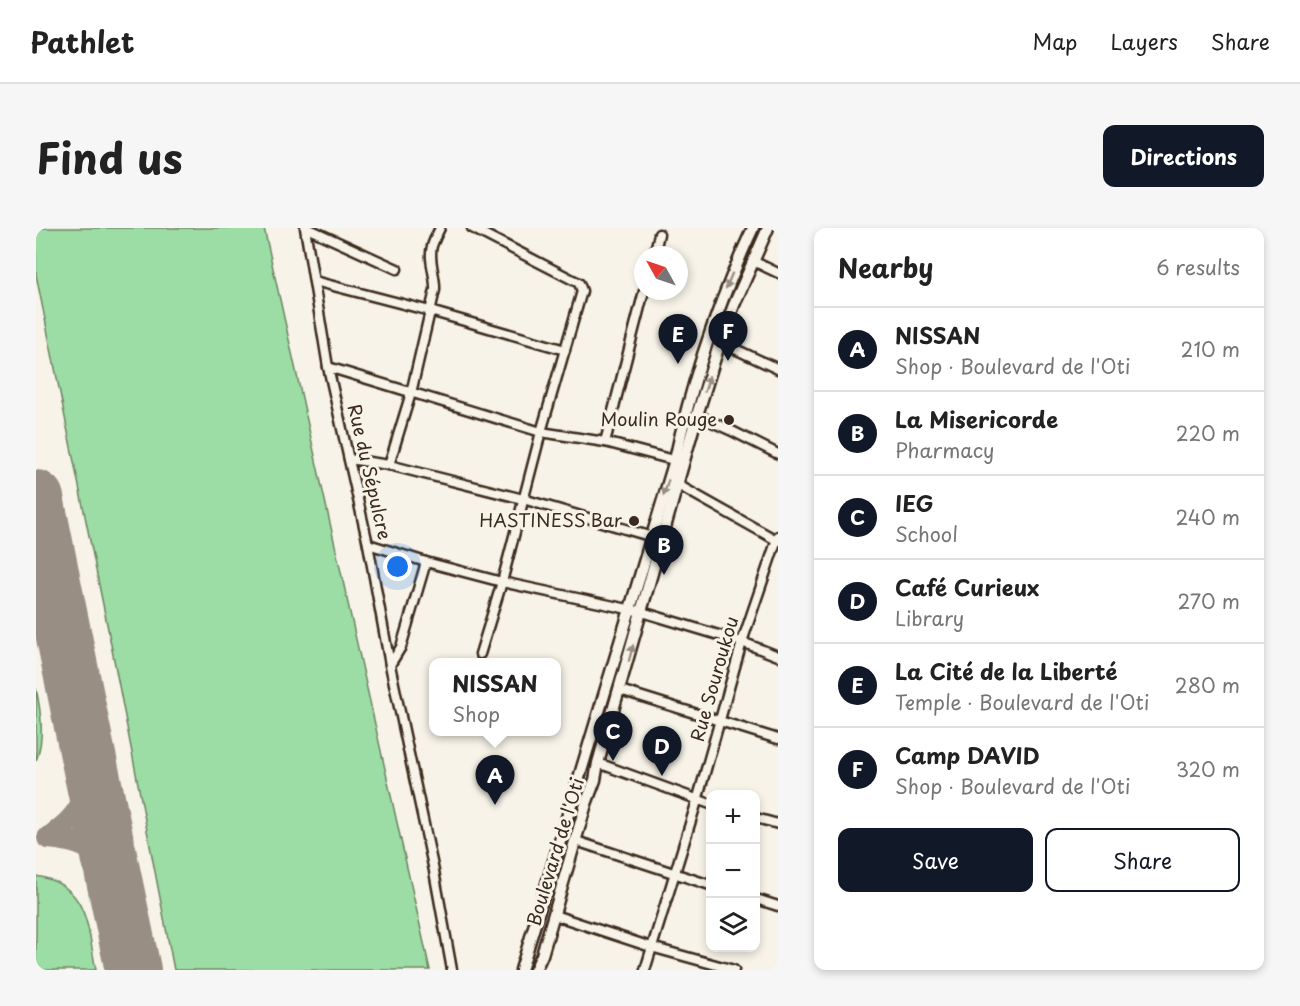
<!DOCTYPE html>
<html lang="en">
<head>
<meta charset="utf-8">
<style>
  :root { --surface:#fff; --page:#f6f6f6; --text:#222; --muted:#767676; --line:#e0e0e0; --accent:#111827 }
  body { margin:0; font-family:"Playpen Sans",sans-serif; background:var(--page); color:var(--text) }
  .controls { position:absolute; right:18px; bottom:18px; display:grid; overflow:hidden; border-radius:12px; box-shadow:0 3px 9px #0003 }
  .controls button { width:54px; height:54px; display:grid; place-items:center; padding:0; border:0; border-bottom:2px solid var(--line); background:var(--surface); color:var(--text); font:30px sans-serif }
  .compass { position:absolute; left:598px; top:18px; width:54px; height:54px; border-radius:50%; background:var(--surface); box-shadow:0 3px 9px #0003; rotate:310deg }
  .you { position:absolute; left:362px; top:339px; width:21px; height:21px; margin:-15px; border:4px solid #fff; border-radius:50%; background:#1a73e8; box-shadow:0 0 0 9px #1a73e833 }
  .badge { display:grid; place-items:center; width:39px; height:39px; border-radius:50%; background:var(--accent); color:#fff; font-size:20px; font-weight:700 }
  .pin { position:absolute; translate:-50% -50px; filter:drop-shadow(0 2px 3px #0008) }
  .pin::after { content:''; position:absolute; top:32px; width:21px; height:18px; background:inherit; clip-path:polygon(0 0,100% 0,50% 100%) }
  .popup { position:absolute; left:393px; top:430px; width:132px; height:78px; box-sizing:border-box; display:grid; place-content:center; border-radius:12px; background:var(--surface); filter:drop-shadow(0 2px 4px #0005); font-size:20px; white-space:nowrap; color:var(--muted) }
  .popup b { font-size:22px; color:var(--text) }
  .popup::after { content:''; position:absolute; left:50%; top:100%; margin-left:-12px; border:12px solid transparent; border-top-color:var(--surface) }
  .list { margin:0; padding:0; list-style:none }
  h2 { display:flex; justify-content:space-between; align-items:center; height:78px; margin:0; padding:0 24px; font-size:26px }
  h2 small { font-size:20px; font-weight:400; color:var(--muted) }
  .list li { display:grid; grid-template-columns:39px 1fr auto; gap:18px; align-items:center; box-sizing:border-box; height:84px; padding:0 24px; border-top:2px solid var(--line) }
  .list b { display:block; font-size:22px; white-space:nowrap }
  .list p { margin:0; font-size:20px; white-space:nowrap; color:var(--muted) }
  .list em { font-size:20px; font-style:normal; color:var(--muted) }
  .actions { display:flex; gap:12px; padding:18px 24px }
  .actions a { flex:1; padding:14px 0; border:2px solid var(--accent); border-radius:12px; text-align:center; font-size:21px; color:var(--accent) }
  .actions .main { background:var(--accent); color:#fff }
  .icon { flex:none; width:33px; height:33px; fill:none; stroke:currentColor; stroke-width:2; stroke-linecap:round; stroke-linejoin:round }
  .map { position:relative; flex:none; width:742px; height:742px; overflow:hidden; border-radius:12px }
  header { display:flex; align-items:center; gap:36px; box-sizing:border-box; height:84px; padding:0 30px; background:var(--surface); border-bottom:2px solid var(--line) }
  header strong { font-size:28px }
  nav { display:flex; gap:33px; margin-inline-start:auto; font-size:21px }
  .intro { display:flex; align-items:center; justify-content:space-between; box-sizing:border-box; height:144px; padding:0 36px }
  h1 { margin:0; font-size:42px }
  .button { padding:15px 27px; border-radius:12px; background:var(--accent); color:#fff; font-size:21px; font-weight:700 }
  main { display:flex; gap:36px; padding:0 36px }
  aside { flex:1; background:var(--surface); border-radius:12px; box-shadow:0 3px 9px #0003 }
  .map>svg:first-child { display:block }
</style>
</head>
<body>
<header>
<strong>Pathlet</strong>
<nav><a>Map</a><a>Layers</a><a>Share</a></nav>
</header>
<div class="intro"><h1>Find us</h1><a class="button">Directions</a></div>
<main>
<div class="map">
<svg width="742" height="742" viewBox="0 0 742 742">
  <rect width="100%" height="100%" fill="#f7f3e8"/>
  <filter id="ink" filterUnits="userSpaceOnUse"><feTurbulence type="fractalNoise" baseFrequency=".0167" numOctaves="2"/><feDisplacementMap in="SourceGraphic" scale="12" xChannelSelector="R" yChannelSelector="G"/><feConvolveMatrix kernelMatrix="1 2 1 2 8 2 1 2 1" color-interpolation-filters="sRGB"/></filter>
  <g filter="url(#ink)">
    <g fill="#9cdca5" stroke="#6c8362" stroke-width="1.5">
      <polygon points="0,0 228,0 394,742 138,742 73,406 0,47"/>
      <path d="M0,460C5,484 9,510 0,533Z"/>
      <path d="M0,648C53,657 51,699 60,742H0Z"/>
    </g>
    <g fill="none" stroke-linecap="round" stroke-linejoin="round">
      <path stroke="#998e83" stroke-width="22" d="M50,518C57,562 50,584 12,610C60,614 69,628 83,671"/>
      <polyline stroke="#998e83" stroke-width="56" points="0,270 50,518 97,742"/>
      <g stroke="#3b2a1e" stroke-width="13">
        <g id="minor">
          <polyline points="269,0 292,139 332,316 354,437 398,643 416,742"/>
          <polyline points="271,0 361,41"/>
          <polyline points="436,0 543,55 546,63 505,204 466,354 444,426"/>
          <polyline points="618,27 623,6"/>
          <polyline points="717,33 742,45"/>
          <polyline points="278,53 394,83 529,122"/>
          <polyline points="684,114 742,141"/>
          <polyline points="292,139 505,204 569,214 645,234"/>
          <polyline points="661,187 694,202 742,226"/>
          <polyline points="569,214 608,63"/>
          <polyline points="313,231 353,237 487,271 620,310"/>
          <path d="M353,237L375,165L399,62C400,48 392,32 396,18C398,12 401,6 404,0"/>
          <polyline points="642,257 742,313"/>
          <polyline points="332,316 390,334 466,354 606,384 706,414 742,428"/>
          <polyline points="354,437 365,419 390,334"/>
          <polyline points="584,462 742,511"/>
          <polyline points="562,535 674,576"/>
          <polyline points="720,590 742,596"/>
          <polyline points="540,613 674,657"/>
          <polyline points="720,671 742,678"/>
          <polyline points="518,687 615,719 698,742"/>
          <polyline points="609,742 661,573 706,414 742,308"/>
        </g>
      </g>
      <g stroke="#3b2a1e" stroke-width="15">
        <g id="major">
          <path d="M485,742L639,232C656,151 682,75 717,0"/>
          <polyline points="499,742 506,727 550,576 559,552 562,535 661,187 684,114 698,77 732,0"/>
        </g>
      </g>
      <use href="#minor" stroke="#f7f3e8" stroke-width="8"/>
      <use href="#major" stroke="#f7f3e8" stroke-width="10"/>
    </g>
    <defs><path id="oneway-solid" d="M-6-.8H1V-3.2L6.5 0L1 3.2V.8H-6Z" transform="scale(1.5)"/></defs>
    <g fill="#998e83">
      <use href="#oneway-solid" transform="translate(693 53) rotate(112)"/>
      <use href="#oneway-solid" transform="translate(671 156) rotate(-73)"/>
      <use href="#oneway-solid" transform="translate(630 260) rotate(107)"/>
      <use href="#oneway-solid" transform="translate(595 425) rotate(-75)"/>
    </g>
  </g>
  <g fill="#3b2a1e" stroke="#f7f3e8" stroke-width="2">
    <circle cx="693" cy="192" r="6"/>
    <circle cx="598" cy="293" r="6"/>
  </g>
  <g text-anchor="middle" stroke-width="6" stroke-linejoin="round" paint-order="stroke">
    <g font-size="18" fill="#3b2a1e" stroke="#f7f3e8" text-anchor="end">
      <text x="681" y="198">Moulin Rouge</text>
      <text x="586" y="299">HASTINESS Bar</text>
    </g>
    <g font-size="18" fill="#3b2a1e" stroke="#f7f3e8">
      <text transform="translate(333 244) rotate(77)" y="6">Rue du Sépulcre</text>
      <text transform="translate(679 451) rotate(-74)" y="6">Rue Souroukou</text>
      <text transform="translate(520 624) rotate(-73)" y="6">Boulevard de l'Oti</text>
    </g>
  </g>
</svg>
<div class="controls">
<button>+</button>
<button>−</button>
<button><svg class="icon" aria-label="layers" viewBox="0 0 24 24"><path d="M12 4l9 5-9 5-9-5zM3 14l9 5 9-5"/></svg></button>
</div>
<svg class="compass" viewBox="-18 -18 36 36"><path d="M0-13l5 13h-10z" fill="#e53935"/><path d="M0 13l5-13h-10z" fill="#767676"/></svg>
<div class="you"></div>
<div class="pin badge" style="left:459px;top:577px">A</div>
<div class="popup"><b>NISSAN</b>Shop</div>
<div class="pin badge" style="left:628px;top:347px">B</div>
<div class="pin badge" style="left:577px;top:533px">C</div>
<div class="pin badge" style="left:626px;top:548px">D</div>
<div class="pin badge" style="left:642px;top:136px">E</div>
<div class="pin badge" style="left:692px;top:133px">F</div>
</div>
<aside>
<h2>Nearby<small>6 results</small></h2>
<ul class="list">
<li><span class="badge">A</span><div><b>NISSAN</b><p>Shop · Boulevard de l'Oti</p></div><em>210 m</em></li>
<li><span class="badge">B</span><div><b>La Misericorde</b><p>Pharmacy</p></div><em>220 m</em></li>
<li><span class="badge">C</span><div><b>IEG</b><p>School</p></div><em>240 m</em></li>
<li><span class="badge">D</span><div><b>Café Curieux</b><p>Library</p></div><em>270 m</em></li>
<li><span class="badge">E</span><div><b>La Cité de la Liberté</b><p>Temple · Boulevard de l'Oti</p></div><em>280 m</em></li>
<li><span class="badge">F</span><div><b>Camp DAVID</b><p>Shop · Boulevard de l'Oti</p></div><em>320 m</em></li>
</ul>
<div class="actions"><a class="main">Save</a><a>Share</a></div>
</aside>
</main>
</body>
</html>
